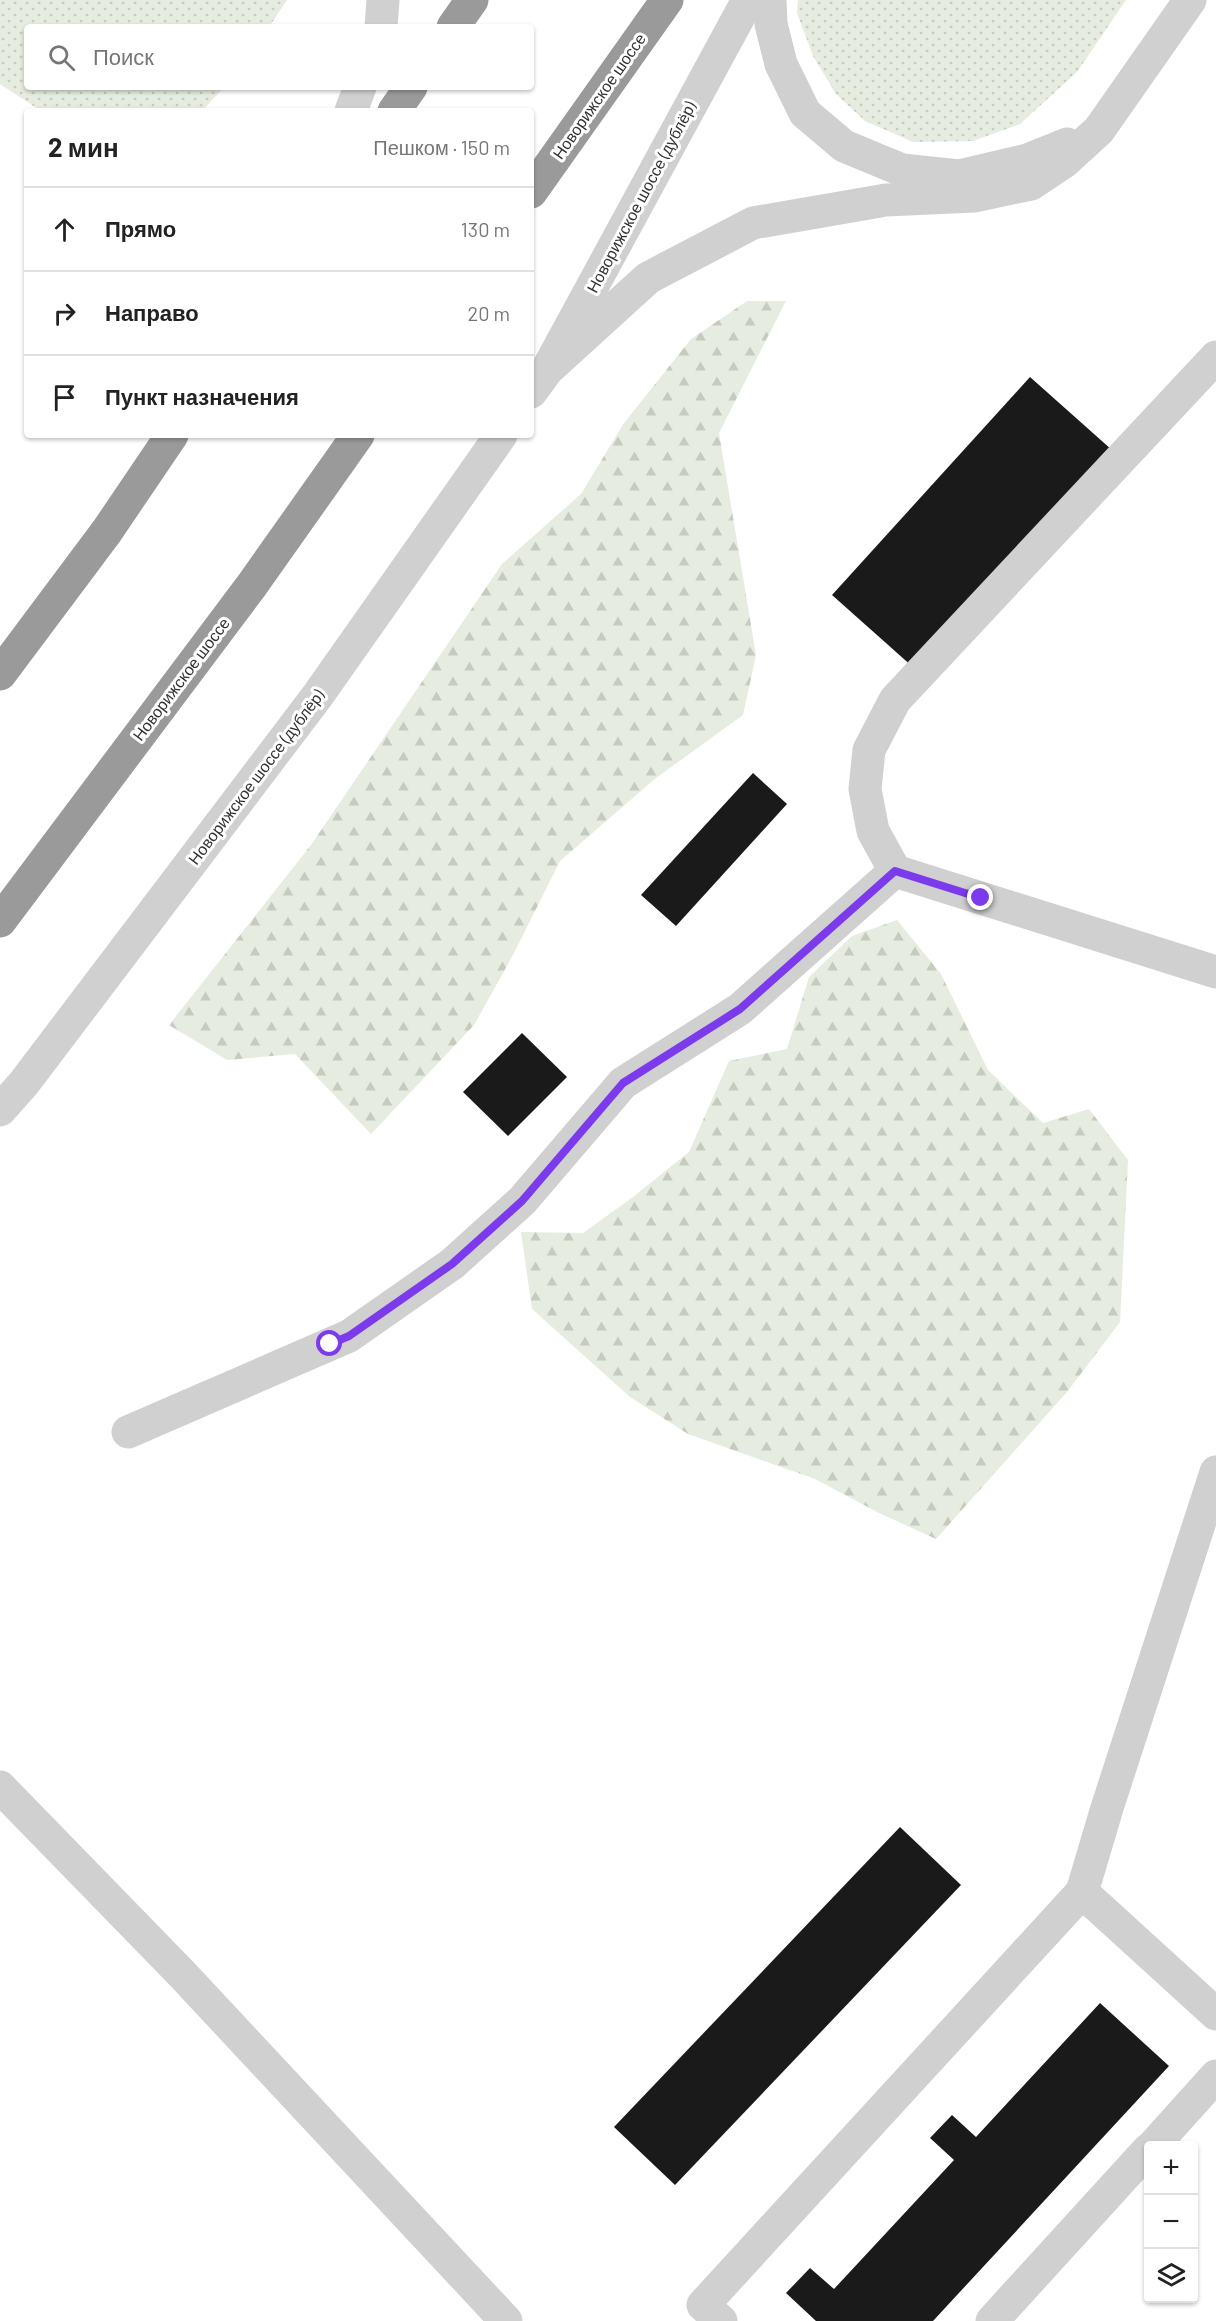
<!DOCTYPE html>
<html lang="ru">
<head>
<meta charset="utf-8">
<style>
  :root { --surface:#fff; --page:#f6f6f6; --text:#222; --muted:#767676; --line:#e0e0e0 }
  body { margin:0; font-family:Barlow,sans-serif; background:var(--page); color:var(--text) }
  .controls { position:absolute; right:18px; bottom:18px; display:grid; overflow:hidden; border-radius:6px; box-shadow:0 2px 4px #0004 }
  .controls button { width:54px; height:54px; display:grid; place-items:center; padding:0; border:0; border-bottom:2px solid var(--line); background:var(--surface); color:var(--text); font:30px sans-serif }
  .stop { position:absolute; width:18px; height:18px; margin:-14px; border:4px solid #7c3aed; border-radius:50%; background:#fff }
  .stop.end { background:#7c3aed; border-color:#fff; box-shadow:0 2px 6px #0008 }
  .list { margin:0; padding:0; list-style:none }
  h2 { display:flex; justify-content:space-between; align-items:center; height:78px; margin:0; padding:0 24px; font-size:26px }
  h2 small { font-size:20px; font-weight:400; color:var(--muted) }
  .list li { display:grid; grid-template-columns:39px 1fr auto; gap:18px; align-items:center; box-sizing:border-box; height:84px; padding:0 24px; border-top:2px solid var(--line) }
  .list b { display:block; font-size:22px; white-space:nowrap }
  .list em { font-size:20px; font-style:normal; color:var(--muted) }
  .icon { flex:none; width:33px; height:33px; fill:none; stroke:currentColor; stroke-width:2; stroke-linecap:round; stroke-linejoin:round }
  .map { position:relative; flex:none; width:1216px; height:2321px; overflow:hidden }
  .search { position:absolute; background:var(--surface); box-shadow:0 2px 4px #0004; left:24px; top:24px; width:510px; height:66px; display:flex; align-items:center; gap:15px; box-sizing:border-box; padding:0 21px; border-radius:6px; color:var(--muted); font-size:22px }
  .panel { position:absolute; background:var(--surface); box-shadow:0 2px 4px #0004; left:24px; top:108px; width:510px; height:330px; border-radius:6px }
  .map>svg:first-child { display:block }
</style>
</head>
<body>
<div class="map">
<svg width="1216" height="2321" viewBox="0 0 1216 2321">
  <defs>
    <pattern id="grass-dots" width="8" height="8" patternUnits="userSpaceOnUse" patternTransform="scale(1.5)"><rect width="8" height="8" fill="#e6ecdf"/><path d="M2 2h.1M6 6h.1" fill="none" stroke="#c6cbc0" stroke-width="1.8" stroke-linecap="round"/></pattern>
    <pattern id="forest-firs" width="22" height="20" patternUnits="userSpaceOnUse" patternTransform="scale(1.5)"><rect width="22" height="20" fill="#e6ecdf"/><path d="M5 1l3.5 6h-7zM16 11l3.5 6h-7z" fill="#c6cbc0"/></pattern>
  </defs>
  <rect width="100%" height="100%" fill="#fff"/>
  <g fill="url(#grass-dots)">
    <polygon points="0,0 287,0 269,27 27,27 27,87 224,87 202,111 41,111 0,84"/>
    <polygon points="798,0 1126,0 1077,72 1020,124 973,141 913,142 865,121 836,94 813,56 797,13"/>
  </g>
  <g fill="url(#forest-firs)">
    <polygon points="747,301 786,301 719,433 756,655 743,715 656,778 560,861 513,955 474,1025 371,1134 295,1054 227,1060 169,1025 311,845 502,564 581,494 624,423 691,339"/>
    <polygon points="897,920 941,974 988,1070 1043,1123 1089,1109 1128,1160 1120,1322 1067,1392 936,1539 879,1513 815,1479 688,1434 630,1397 532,1309 521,1232 583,1233 633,1197 689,1152 729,1061 787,1049 809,977 852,936"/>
  </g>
  <g fill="#1a1a1a">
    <polygon points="1030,377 1112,450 914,668 832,595"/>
    <polygon points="753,773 787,804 676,926 641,895"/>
    <polygon points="522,1033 567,1077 508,1136 463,1092"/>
    <polygon points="900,1827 961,1885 675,2185 614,2127"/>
    <polygon points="1100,2003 1169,2066 933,2321 816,2321 786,2293 810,2268 834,2289 954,2160 930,2138 952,2115 976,2137"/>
  </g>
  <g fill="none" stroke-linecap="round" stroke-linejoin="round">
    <g stroke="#d0d0d0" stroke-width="33">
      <polyline points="770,0 771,24 781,64 805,113 844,146 902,170 959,176 1027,160 1067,144"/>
      <polyline points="381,27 383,0"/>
      <polyline points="351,111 360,87"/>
      <polyline points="1216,357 895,700 869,750 865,789 873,831 895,871 1216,972"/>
      <polyline points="547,370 648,278 753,223 886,200 974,196 1031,184 1064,162 1099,130 1190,0"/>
      <polyline points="531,392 547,370 748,0"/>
      <polyline points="0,1110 24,1083 318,695 501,435"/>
      <polyline points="128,1432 349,1336 452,1264 522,1201 623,1083 740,1009 895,871"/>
      <polyline points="0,1787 182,1974 506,2321"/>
      <polyline points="1082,1892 1107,1808 1216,1472"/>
      <polyline points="1153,2146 1216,2076"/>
      <polyline points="721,2321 703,2305 1082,1892 1216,2014"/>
      <polyline points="992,2321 1148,2150"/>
    </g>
    <g stroke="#9a9a9a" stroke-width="33">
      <polyline points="453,27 472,0"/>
      <polyline points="394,111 411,87"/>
      <polyline points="531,192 667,0"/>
      <polyline points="0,674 107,531 172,435"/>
      <polyline points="0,921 252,585 358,435"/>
    </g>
  </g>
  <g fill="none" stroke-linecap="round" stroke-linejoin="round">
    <polyline stroke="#7c3aed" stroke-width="8" points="330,1344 349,1336 452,1264 522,1201 623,1083 740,1009 895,871 981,898"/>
  </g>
  <g text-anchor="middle" stroke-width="6" stroke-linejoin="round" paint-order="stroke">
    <g font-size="16" fill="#333" stroke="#fff">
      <text transform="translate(599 96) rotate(-55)" y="6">Новорижское шоссе</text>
      <text transform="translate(641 197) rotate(-62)" y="6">Новорижское шоссе (дублёр)</text>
      <text transform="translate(181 679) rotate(-53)" y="6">Новорижское шоссе</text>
      <text transform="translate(256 777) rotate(-53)" y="6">Новорижское шоссе (дублёр)</text>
    </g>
  </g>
</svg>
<div class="controls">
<button>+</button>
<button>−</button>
<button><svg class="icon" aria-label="layers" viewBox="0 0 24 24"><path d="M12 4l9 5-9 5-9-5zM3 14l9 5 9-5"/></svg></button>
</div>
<div class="stop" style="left:330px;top:1344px"></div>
<div class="stop end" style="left:981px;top:898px"></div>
<div class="search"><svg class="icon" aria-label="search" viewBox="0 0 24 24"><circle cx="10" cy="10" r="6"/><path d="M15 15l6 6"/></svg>Поиск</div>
<section class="panel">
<h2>2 мин<small>Пешком · 150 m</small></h2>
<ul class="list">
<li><svg class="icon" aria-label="ahead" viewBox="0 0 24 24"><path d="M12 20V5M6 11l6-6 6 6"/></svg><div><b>Прямо</b></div><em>130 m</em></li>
<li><svg class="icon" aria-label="right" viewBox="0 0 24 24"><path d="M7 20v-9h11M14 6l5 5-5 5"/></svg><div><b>Направо</b></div><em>20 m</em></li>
<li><svg class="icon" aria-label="arrive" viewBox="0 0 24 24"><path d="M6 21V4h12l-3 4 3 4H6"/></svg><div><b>Пункт назначения</b></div></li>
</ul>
</section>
</div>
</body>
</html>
